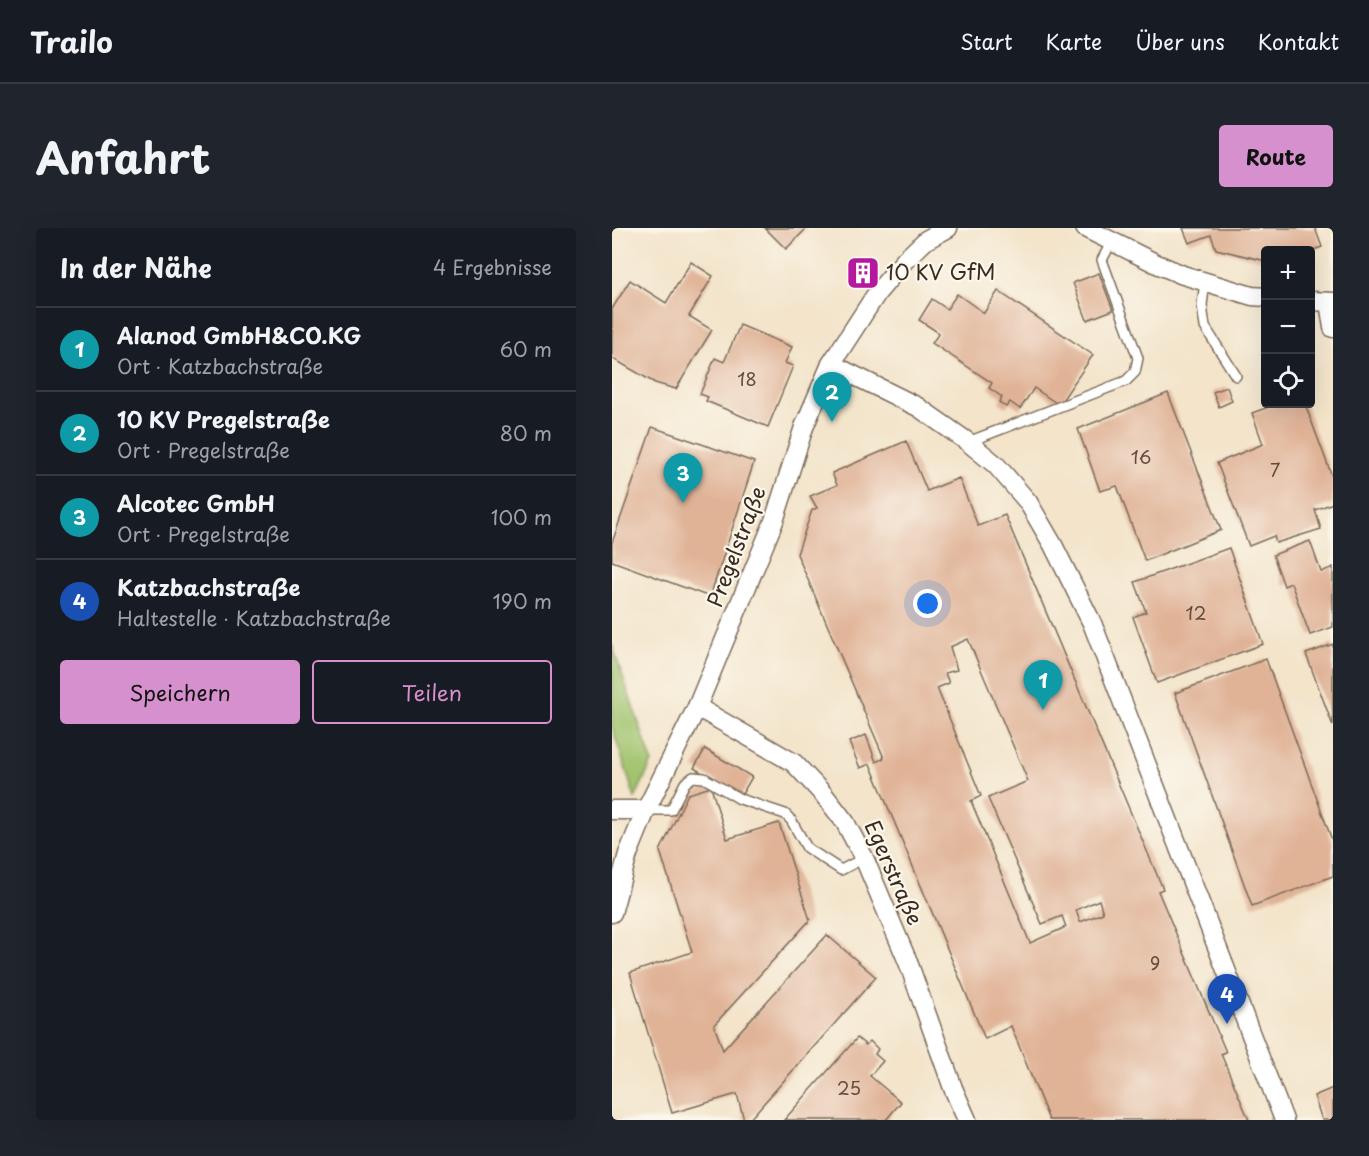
<!DOCTYPE html>
<html lang="de">
<head>
<meta charset="utf-8">
<style>
  :root { --surface:#171b24; --page:#20242c; --text:#f1f3f6; --muted:#9ea1a6; --line:#363941; --accent:#d690ce }
  body { margin:0; font-family:"Playpen Sans",sans-serif; background:var(--page); color:var(--text) }
  .controls { position:absolute; right:18px; top:18px; display:grid; overflow:hidden; border-radius:6px; box-shadow:0 6px 24px #0002 }
  .controls button { width:54px; height:54px; display:grid; place-items:center; padding:0; border:0; border-bottom:2px solid var(--line); background:var(--surface); color:var(--text); font:30px sans-serif }
  .you { position:absolute; left:316px; top:376px; width:21px; height:21px; margin:-15px; border:4px solid #fff; border-radius:50%; background:#1a73e8; box-shadow:0 0 0 9px #1a73e833 }
  .badge { display:grid; place-items:center; width:39px; height:39px; border-radius:50%; background:var(--accent); color:#fff; font-size:20px; font-weight:700 }
  .pin { position:absolute; translate:-50% -50px; filter:drop-shadow(0 2px 3px #0008) }
  .pin::after { content:''; position:absolute; top:32px; width:21px; height:18px; background:inherit; clip-path:polygon(0 0,100% 0,50% 100%) }
  .list { margin:0; padding:0; list-style:none }
  h2 { display:flex; justify-content:space-between; align-items:center; height:78px; margin:0; padding:0 24px; font-size:26px }
  h2 small { font-size:20px; font-weight:400; color:var(--muted) }
  .list li { display:grid; grid-template-columns:39px 1fr auto; gap:18px; align-items:center; box-sizing:border-box; height:84px; padding:0 24px; border-top:2px solid var(--line) }
  .list b { display:block; font-size:22px; white-space:nowrap }
  .list p { margin:0; font-size:20px; white-space:nowrap; color:var(--muted) }
  .list em { font-size:20px; font-style:normal; color:var(--muted) }
  .actions { display:flex; gap:12px; padding:18px 24px }
  .actions a { flex:1; padding:14px 0; border:2px solid var(--accent); border-radius:6px; text-align:center; font-size:21px; color:var(--accent) }
  .actions .main { background:var(--accent); color:#111 }
  .icon { flex:none; width:33px; height:33px; fill:none; stroke:currentColor; stroke-width:2; stroke-linecap:round; stroke-linejoin:round }
  .map { position:relative; flex:none; width:721px; height:892px; overflow:hidden; border-radius:6px }
  header { display:flex; align-items:center; gap:36px; box-sizing:border-box; height:84px; padding:0 30px; background:var(--surface); border-bottom:2px solid var(--line) }
  header strong { font-size:28px }
  nav { display:flex; gap:33px; margin-inline-start:auto; font-size:21px }
  .intro { display:flex; align-items:center; justify-content:space-between; box-sizing:border-box; height:144px; padding:0 36px }
  h1 { margin:0; font-size:42px }
  .button { padding:15px 27px; border-radius:6px; background:var(--accent); color:#111; font-size:21px; font-weight:700 }
  main { display:flex; gap:36px; padding:0 36px }
  aside { flex:1; background:var(--surface); border-radius:6px; box-shadow:0 6px 24px #0002 }
  .map>svg:first-child { display:block }
</style>
</head>
<body>
<header>
<strong>Trailo</strong>
<nav><a>Start</a><a>Karte</a><a>Über uns</a><a>Kontakt</a></nav>
</header>
<div class="intro"><h1>Anfahrt</h1><a class="button">Route</a></div>
<main>
<aside>
<h2>In der Nähe<small>4 Ergebnisse</small></h2>
<ul class="list">
<li><span class="badge" style="background:#0f9aa8">1</span><div><b>Alanod GmbH&amp;CO.KG</b><p>Ort · Katzbachstraße</p></div><em>60 m</em></li>
<li><span class="badge" style="background:#0f9aa8">2</span><div><b>10 KV Pregelstraße</b><p>Ort · Pregelstraße</p></div><em>80 m</em></li>
<li><span class="badge" style="background:#0f9aa8">3</span><div><b>Alcotec GmbH</b><p>Ort · Pregelstraße</p></div><em>100 m</em></li>
<li><span class="badge" style="background:#1a4fb4">4</span><div><b>Katzbachstraße</b><p>Haltestelle · Katzbachstraße</p></div><em>190 m</em></li>
</ul>
<div class="actions"><a class="main">Speichern</a><a>Teilen</a></div>
</aside>
<div class="map">
<svg width="721" height="892" viewBox="0 0 721 892">
  <rect width="100%" height="100%" fill="#fbf7ec"/>
  <filter id="ink" filterUnits="userSpaceOnUse"><feTurbulence type="fractalNoise" baseFrequency=".0167" numOctaves="2"/><feDisplacementMap in="SourceGraphic" scale="12" xChannelSelector="R" yChannelSelector="G"/><feConvolveMatrix kernelMatrix="1 2 1 2 8 2 1 2 1" color-interpolation-filters="sRGB"/></filter>
  <filter id="wash" filterUnits="userSpaceOnUse"><feTurbulence type="fractalNoise" baseFrequency=".008" numOctaves="4" result="noise"/><feDisplacementMap in="SourceGraphic" scale="24" xChannelSelector="R" yChannelSelector="G"/><feGaussianBlur stdDeviation="1.35" result="paint"/><feColorMatrix in="noise" values="0 0 0 0 0 0 0 0 0 0 0 0 0 0 0 0 0 1.4 0 .05"/><feComposite in="paint" operator="in"/></filter>
  <g filter="url(#wash)">
    <rect width="100%" height="100%" fill="#f3e4ca"/>
    <polygon fill="#a0c36c" stroke="#6e7645" stroke-width="1.5" points="0,417 40,534 23,570 0,499"/>
    <g id="blocks">
      <g fill="#e0b397" fill-rule="evenodd">
        <polygon points="153,0 195,0 174,21"/>
        <polygon points="571,0 703,0 710,19 698,23 654,22 654,33 604,21 599,7 577,15"/>
        <polygon points="79,34 101,48 77,88 100,102 64,161 43,155 0,130 0,81 18,52 54,75"/>
        <polygon points="487,45 501,82 475,92 461,55"/>
        <polygon points="386,63 481,127 447,177 422,160 408,181 398,174 394,179 387,174 390,169 377,160 380,155 320,115 327,105 307,92 320,71 335,81 345,66 372,85"/>
        <polygon points="128,97 180,119 173,135 181,138 156,199 94,173 96,169 88,166 103,130 112,134"/>
        <polygon points="615,159 620,173 607,179 601,164"/>
        <polygon points="556,165 609,302 533,333 505,258 488,263 466,201"/>
        <polygon points="665,176 693,176 721,251 721,275 703,282 709,301 664,315 662,308 637,318 605,235 651,216 640,185"/>
        <polygon points="40,199 142,234 98,369 0,333 0,315"/>
        <path d="M294,213L315,263L347,250L366,298L393,287L551,661L546,663L614,824L609,826L637,892H437L399,798L373,811L258,536L248,540L237,514L254,507L264,534L272,530L185,326L200,282L205,280L198,268L225,257L220,245ZM356,411L416,553L376,570L430,696L450,688L454,699L418,715L359,573L369,568L325,460L337,455L333,445L345,442L338,419ZM487,672L491,685L468,694L464,682Z"/>
        <polygon points="698,313 709,344 721,339 721,399 698,407 679,355 672,358 661,327"/>
        <polygon points="617,320 651,416 545,455 521,389 534,384 523,354"/>
        <polygon points="721,416 721,498 694,426"/>
        <polygon points="654,431 721,615 721,648 640,678 563,465"/>
        <polygon points="93,521 140,549 129,568 82,540"/>
        <polygon points="99,559 115,611 167,595 198,692 102,797 111,822 215,707 264,749 137,892 132,892 125,866 60,885 18,745 80,724 48,623 76,566"/>
        <polygon points="245,810 254,817 258,813 266,821 263,826 271,833 258,848 289,874 274,892 172,892"/>
        <polygon points="721,860 721,892 710,892 702,868"/>
      </g>
    </g>
  </g>
  <g filter="url(#ink)">
    <use href="#blocks" fill-opacity="0" stroke="#7b6b5a" stroke-width="1.5"/>
    <g fill="none" stroke-linecap="round" stroke-linejoin="round">
      <g stroke="#7b6b5a" stroke-width="12">
        <g id="service">
          <polyline points="593,54 590,77 593,99 624,148"/>
          <polyline points="356,214 514,153 523,144 526,130 490,32 500,13"/>
          <polyline points="34,582 59,582 73,555 81,549 92,550 128,571 173,586 179,592 195,620 229,642 252,630"/>
        </g>
      </g>
      <g stroke="#7b6b5a" stroke-width="21">
        <g id="minor">
          <polyline points="473,0 545,36 571,47 640,68 654,69"/>
          <polyline points="698,73 721,74"/>
          <polyline points="717,74 721,100"/>
          <polyline points="219,136 306,179 356,214 384,237 416,274 441,317 480,395 672,892"/>
          <polyline points="85,479 182,535 212,567 233,594 252,630 296,734 341,860 355,892"/>
          <polyline points="0,582 34,582"/>
          <polyline points="0,685 16,626 34,582 85,479 162,293 192,199 219,136 265,65 293,32 314,12 336,0"/>
        </g>
      </g>
      <use href="#service" stroke="#fff" stroke-width="9"/>
      <use href="#minor" stroke="#fff" stroke-width="18"/>
    </g>
  </g>
  <defs>
    <g id="building-square" transform="scale(1.725)"><rect x="-9" y="-9" width="18" height="18" rx="4" fill="#b5179e" stroke="#fbf7ec"/><path d="M-4-6H4V6H1V3H-1V6H-4ZM-2.5-4.3h1.7v1.8h-1.7ZM.8-4.3h1.7v1.8H.8ZM-2.5-1h1.7V.8h-1.7ZM.8-1h1.7V.8H.8Z" fill="#fff"/></g>
  </defs>
  <g fill-rule="evenodd">
    <use href="#building-square" x="251" y="45"/>
  </g>
  <g text-anchor="middle" stroke-width="4.5" stroke-linejoin="round" paint-order="stroke">
    <g font-size="18" fill="#644c3c">
      <text x="135" y="158">18</text>
      <text x="529" y="236">16</text>
      <text x="663" y="249">7</text>
      <text x="584" y="392">12</text>
      <text x="543" y="742">9</text>
      <text x="237" y="867">25</text>
    </g>
    <g font-size="21" fill="#3b2a1e" stroke="#fbf7ec" text-anchor="start">
      <text x="274" y="52">10 KV GfM</text>
    </g>
    <g font-size="21" fill="#3b2a1e" stroke="#fbf7ec">
      <text transform="translate(125 319) rotate(-69)" y="7">Pregelstraße</text>
      <text transform="translate(281 645) rotate(66)" y="7">Egerstraße</text>
    </g>
  </g>
</svg>
<div class="controls">
<button>+</button>
<button>−</button>
<button><svg class="icon" aria-label="locate" viewBox="0 0 24 24"><circle cx="12" cy="12" r="6"/><path d="M12 2v4M12 18v4M2 12h4M18 12h4"/></svg></button>
</div>
<div class="you"></div>
<div class="pin badge" style="left:431px;top:482px;background:#0f9aa8">1</div>
<div class="pin badge" style="left:220px;top:194px;background:#0f9aa8">2</div>
<div class="pin badge" style="left:71px;top:275px;background:#0f9aa8">3</div>
<div class="pin badge" style="left:615px;top:796px;background:#1a4fb4">4</div>
</div>
</main>
</body>
</html>
